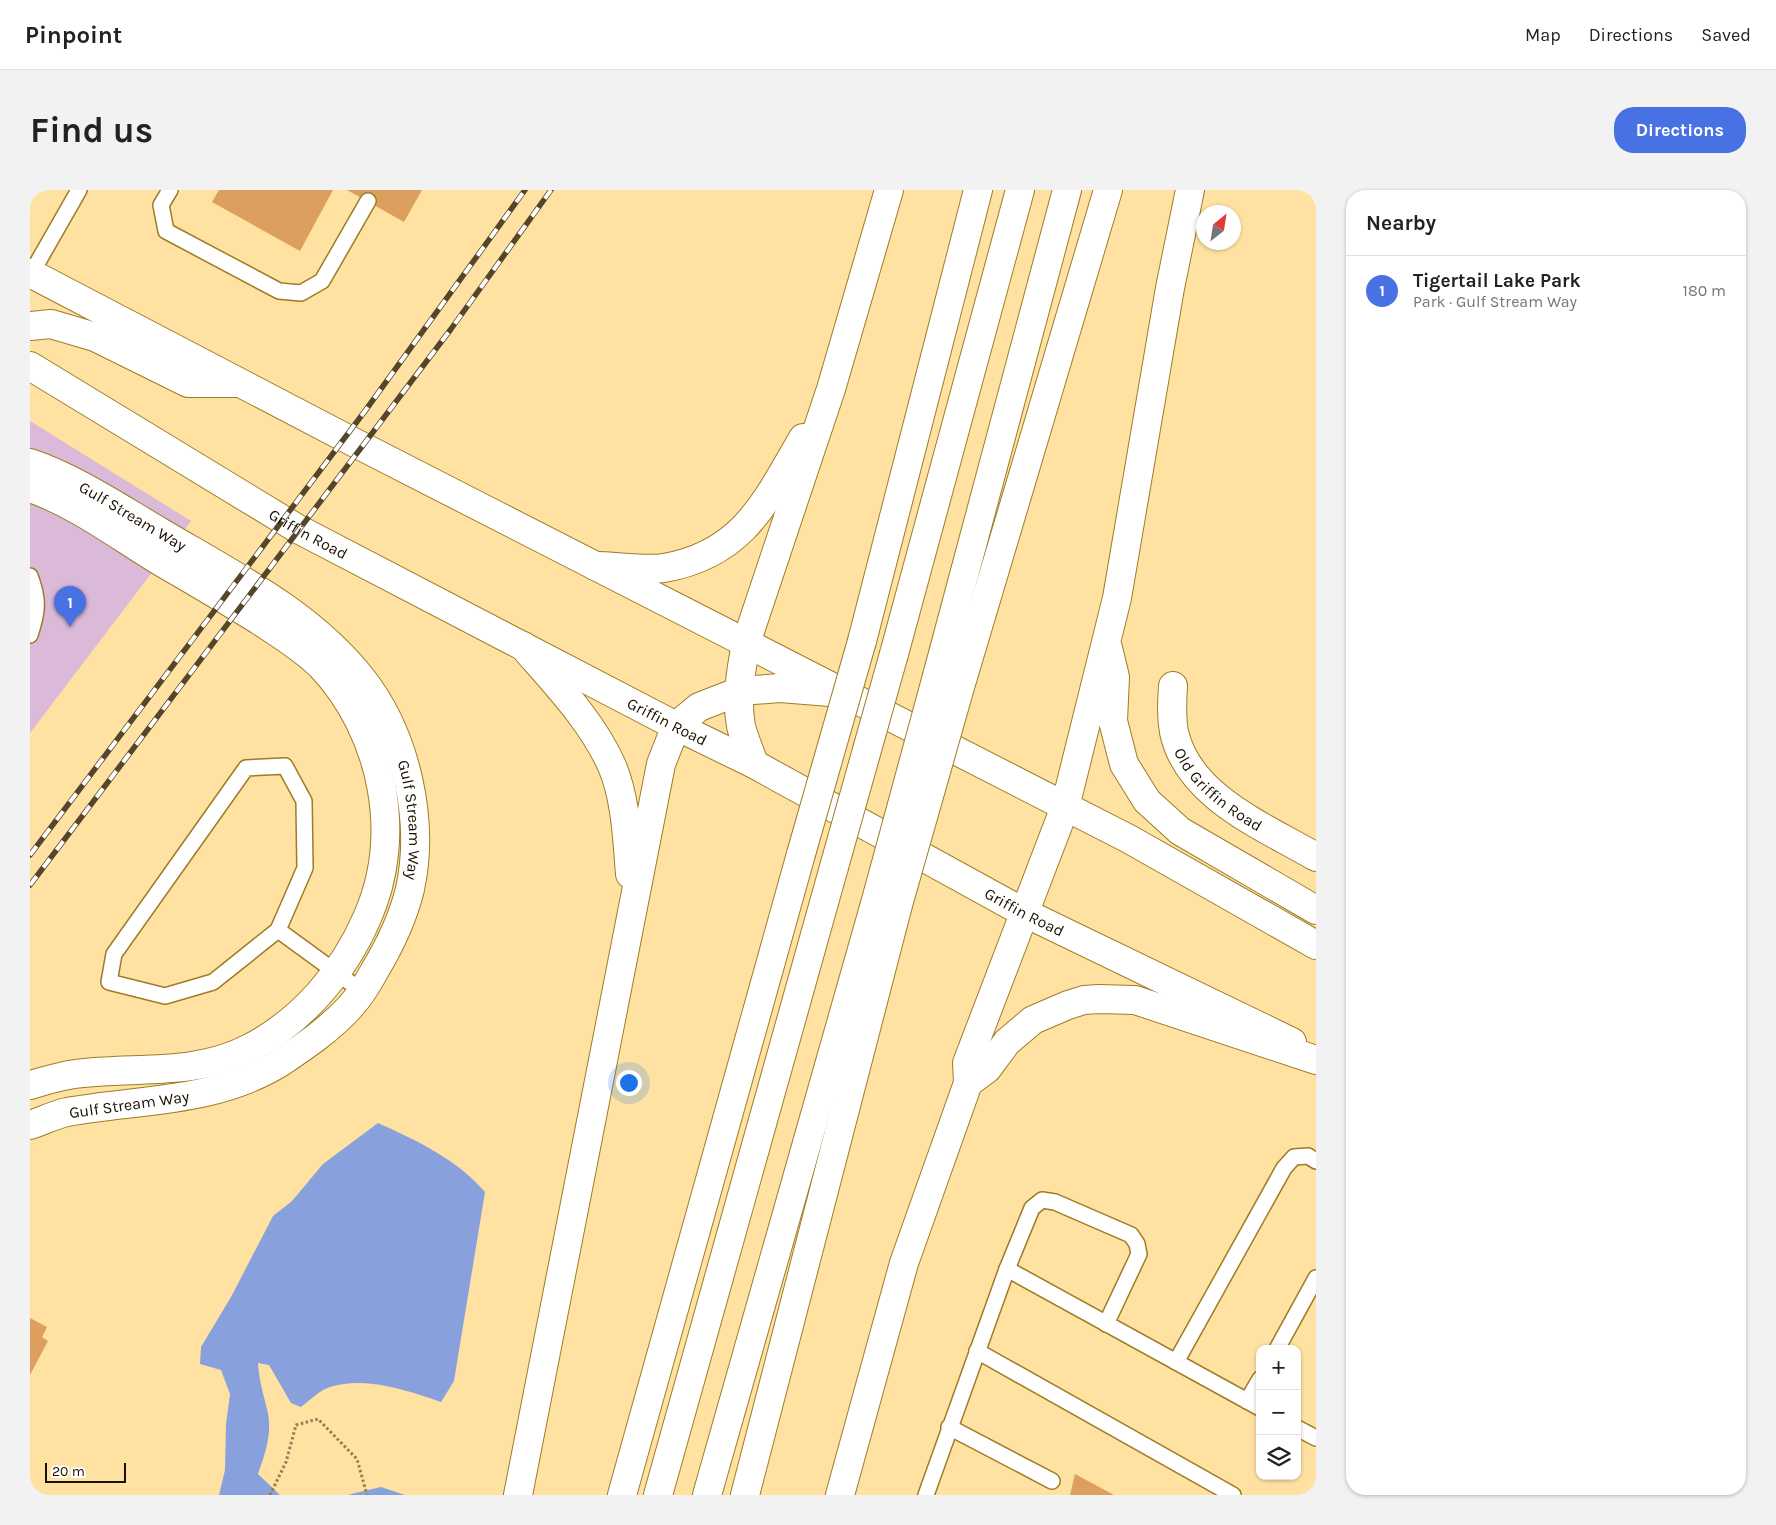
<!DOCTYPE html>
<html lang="en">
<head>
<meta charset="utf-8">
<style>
  :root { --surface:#fff; --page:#f2f2f2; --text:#222; --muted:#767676; --line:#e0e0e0; --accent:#4871e3 }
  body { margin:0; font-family:Karla,sans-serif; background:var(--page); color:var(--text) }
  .controls { position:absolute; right:15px; bottom:15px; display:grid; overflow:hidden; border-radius:10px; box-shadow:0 1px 4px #0004 }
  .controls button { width:45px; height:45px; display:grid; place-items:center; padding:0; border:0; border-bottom:1px solid var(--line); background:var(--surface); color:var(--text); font:25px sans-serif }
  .compass { position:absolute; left:1166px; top:15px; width:45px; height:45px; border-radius:50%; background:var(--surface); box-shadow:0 1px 4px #0004; rotate:30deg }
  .scale { position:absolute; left:15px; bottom:12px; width:81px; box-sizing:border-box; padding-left:5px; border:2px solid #1b1100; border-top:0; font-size:14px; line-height:18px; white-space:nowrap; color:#1b1100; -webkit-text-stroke:4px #fff; paint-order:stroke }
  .you { position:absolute; left:598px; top:892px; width:18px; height:18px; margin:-12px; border:4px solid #fff; border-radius:50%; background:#1a73e8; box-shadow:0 0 0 8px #1a73e833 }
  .badge { display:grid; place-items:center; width:32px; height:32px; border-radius:50%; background:var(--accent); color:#fff; font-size:16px; font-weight:700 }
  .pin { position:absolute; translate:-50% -41px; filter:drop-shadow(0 1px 2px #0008) }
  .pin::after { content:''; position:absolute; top:26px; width:18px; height:15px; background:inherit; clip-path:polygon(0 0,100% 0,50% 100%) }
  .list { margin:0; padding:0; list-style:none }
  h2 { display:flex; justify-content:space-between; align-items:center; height:65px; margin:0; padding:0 20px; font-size:21px }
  h2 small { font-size:16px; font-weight:400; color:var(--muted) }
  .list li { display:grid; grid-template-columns:32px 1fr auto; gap:15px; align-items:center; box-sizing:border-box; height:70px; padding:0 20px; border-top:1px solid var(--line) }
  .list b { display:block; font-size:19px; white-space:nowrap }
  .list p { margin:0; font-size:16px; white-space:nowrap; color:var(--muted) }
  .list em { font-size:16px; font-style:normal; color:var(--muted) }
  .icon { flex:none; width:28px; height:28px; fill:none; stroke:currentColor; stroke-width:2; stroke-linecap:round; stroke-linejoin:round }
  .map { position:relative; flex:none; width:1286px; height:1305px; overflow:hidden; border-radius:20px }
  header { display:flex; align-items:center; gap:30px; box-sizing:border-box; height:70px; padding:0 25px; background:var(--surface); border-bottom:1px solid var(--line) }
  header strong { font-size:24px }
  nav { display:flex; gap:28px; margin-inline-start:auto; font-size:18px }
  .intro { display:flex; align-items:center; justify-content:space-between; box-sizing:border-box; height:120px; padding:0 30px }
  h1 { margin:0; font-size:35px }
  .button { padding:12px 22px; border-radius:20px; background:var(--accent); color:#fff; font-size:18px; font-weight:700 }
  main { display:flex; gap:30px; padding:0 30px }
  aside { flex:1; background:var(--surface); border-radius:20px; box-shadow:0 1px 4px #0004 }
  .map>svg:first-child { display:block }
</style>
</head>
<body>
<header>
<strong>Pinpoint</strong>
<nav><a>Map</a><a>Directions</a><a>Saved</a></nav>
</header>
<div class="intro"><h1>Find us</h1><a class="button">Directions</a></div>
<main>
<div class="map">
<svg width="1286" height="1305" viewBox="0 0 1286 1305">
  <rect width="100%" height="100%" fill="#ffe2a2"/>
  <polygon fill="#dab9d9" points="0,231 161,331 0,543"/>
  <g fill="#88a1dc">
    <path d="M348,933C386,950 428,970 455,1002L424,1191L411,1212C376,1200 336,1186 300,1197C290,1200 279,1211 271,1217L261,1213L239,1175L228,1173C229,1191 234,1206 238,1223C242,1245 235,1264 228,1284L250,1305H189L195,1280L196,1234L200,1204L191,1180L170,1174L171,1157L201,1107L243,1026L262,1011L293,974Z"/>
    <polygon points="351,1297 375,1305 319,1305 321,1304"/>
  </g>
  <g fill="#dc9f5e">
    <polygon points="189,0 303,0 270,61 182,12"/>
    <polygon points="317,0 392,0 374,32"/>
    <polygon points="0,1128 17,1137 12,1147 18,1151 0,1185"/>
    <polygon points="1045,1284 1084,1305 1040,1305"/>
  </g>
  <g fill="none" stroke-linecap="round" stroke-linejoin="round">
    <g stroke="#9e7c25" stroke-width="18">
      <g id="service">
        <polyline points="140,0 131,15 136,41 249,101 271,103 292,91 338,11"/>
        <polyline points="1,84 49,0"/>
        <path d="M0,386C9,410 8,421 0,445"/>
        <polyline points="248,740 183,792 135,806 79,792 84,764 216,578 255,576 274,611 275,678 248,740 333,802"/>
        <polyline points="977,1079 1230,1218"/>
        <polyline points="1247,1159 1286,1088"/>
        <polyline points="947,1161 1203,1305"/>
        <polyline points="1146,1172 1254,978 1264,967 1278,966 1286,971"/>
        <polyline points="1217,1211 1230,1189"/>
        <polyline points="919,1237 1022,1291"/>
        <polyline points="1267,1238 1286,1248"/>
        <polyline points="896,1305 977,1079 1002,1018 1012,1010 1025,1012 1101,1045 1107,1054 1109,1064 1076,1134"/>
      </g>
    </g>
    <g stroke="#9e7c25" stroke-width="30">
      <g id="minor">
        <path id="s1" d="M0,273C47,289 89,318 132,343C203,385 280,423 332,489C376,545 395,630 380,699C373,728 360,755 345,780C338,793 330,806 320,817C300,839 275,856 251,872C186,913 109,909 37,922C24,925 12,931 0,935"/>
        <path d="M0,298C47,314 91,348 133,373C166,392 198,411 230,431C251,445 273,458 291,476C353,542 374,645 337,728C313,783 273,830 220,858C164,887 104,876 45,884C30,886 14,891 0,895"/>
        <path id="s2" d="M1143,496C1142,511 1141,526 1144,542C1158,607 1235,637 1286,667"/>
      </g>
    </g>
    <g stroke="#9e7c25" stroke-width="30">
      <g id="primary">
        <polyline points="0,83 331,256 1099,649 1286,755"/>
        <polyline points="0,136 21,134 65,147 158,193 206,193"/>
        <path id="s3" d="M0,176L268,339L646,536L724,574L995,723L1262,852"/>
      </g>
    </g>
    <g stroke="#9e7c25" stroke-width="30">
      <g id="motorway">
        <path d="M565,376C585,376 616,381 634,378C714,364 736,311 773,248"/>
        <polyline points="832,451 948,0"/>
        <path d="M493,456C525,493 562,531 582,576C596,609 597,649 600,684"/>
        <polyline points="1078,458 1085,487 1083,531 1094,574 1117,611 1150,641 1286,720"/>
        <polyline points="864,464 990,0"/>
        <polyline points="907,486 1037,0"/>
        <polyline points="930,497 1078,0"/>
        <path d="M724,574C720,561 714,549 711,536C706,509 711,480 716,453L801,199L859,0"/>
        <polyline points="938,893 957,879 977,852 1003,830 1038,815 1054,810 1069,809 1105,810 1286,870"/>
        <polyline points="488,1305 631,574 646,536 669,517 710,501 750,498 813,503"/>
        <polyline points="592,1305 771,664"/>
        <polyline points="628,1305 804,677"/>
        <polyline points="677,1305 848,703"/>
        <polyline points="715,1305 868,715"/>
        <polyline points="810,1305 874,1073 938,893 937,873 1035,617 1087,408 1140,98 1160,0"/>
      </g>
    </g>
    <polyline stroke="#927e55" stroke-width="3" stroke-dasharray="2.5 2.5" stroke-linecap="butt" points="240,1305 256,1272 266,1235 288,1229 327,1269 337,1305"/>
    <use href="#service" stroke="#fff" stroke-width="15"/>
    <use href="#minor" stroke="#fff" stroke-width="28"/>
    <use href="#primary" stroke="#fff" stroke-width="28"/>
    <use href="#motorway" stroke="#fff" stroke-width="28"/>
    <g stroke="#554629" stroke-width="5.5">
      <g id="rail">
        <polyline points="0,665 335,221 495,0"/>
        <polyline points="0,695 421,139 521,0"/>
      </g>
    </g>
    <use href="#rail" stroke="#fff" stroke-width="4" stroke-dasharray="11" stroke-linecap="butt"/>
    <g stroke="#9e7c25" stroke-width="30" stroke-linecap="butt">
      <g id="motorway-bridge">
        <polyline points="771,664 832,451"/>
        <polyline points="804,677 864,464"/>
        <polyline points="848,703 907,486"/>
        <polyline points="868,715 930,497"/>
      </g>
    </g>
    <use href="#motorway-bridge" stroke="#fff" stroke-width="28"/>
  </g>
  <g text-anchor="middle" stroke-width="4" stroke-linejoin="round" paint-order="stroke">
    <g font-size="16" fill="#1b1100" stroke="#fff">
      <text dy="6" stroke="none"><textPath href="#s1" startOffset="116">Gulf Stream Way</textPath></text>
      <text dy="6" stroke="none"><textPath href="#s3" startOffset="325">Griffin Road</textPath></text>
      <text dy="6" stroke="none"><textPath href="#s3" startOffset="730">Griffin Road</textPath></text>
      <text dy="6" stroke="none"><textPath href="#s2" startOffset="121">Old Griffin Road</textPath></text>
      <text dy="6" stroke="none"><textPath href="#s1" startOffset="551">Gulf Stream Way</textPath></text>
      <text dy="6" stroke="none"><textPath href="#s3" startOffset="1135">Griffin Road</textPath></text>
      <text transform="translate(99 914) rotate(-8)" y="6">Gulf Stream Way</text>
    </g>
  </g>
</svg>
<div class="controls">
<button>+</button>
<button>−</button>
<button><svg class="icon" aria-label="layers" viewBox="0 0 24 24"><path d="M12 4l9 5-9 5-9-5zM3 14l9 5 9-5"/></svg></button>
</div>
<svg class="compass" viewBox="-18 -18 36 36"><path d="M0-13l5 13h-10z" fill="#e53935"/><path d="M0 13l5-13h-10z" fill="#767676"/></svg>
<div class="scale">20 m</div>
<div class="you"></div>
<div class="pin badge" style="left:40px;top:437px">1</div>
</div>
<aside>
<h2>Nearby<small></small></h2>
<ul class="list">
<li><span class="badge">1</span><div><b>Tigertail Lake Park</b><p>Park · Gulf Stream Way</p></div><em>180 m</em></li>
</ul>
</aside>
</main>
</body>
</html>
